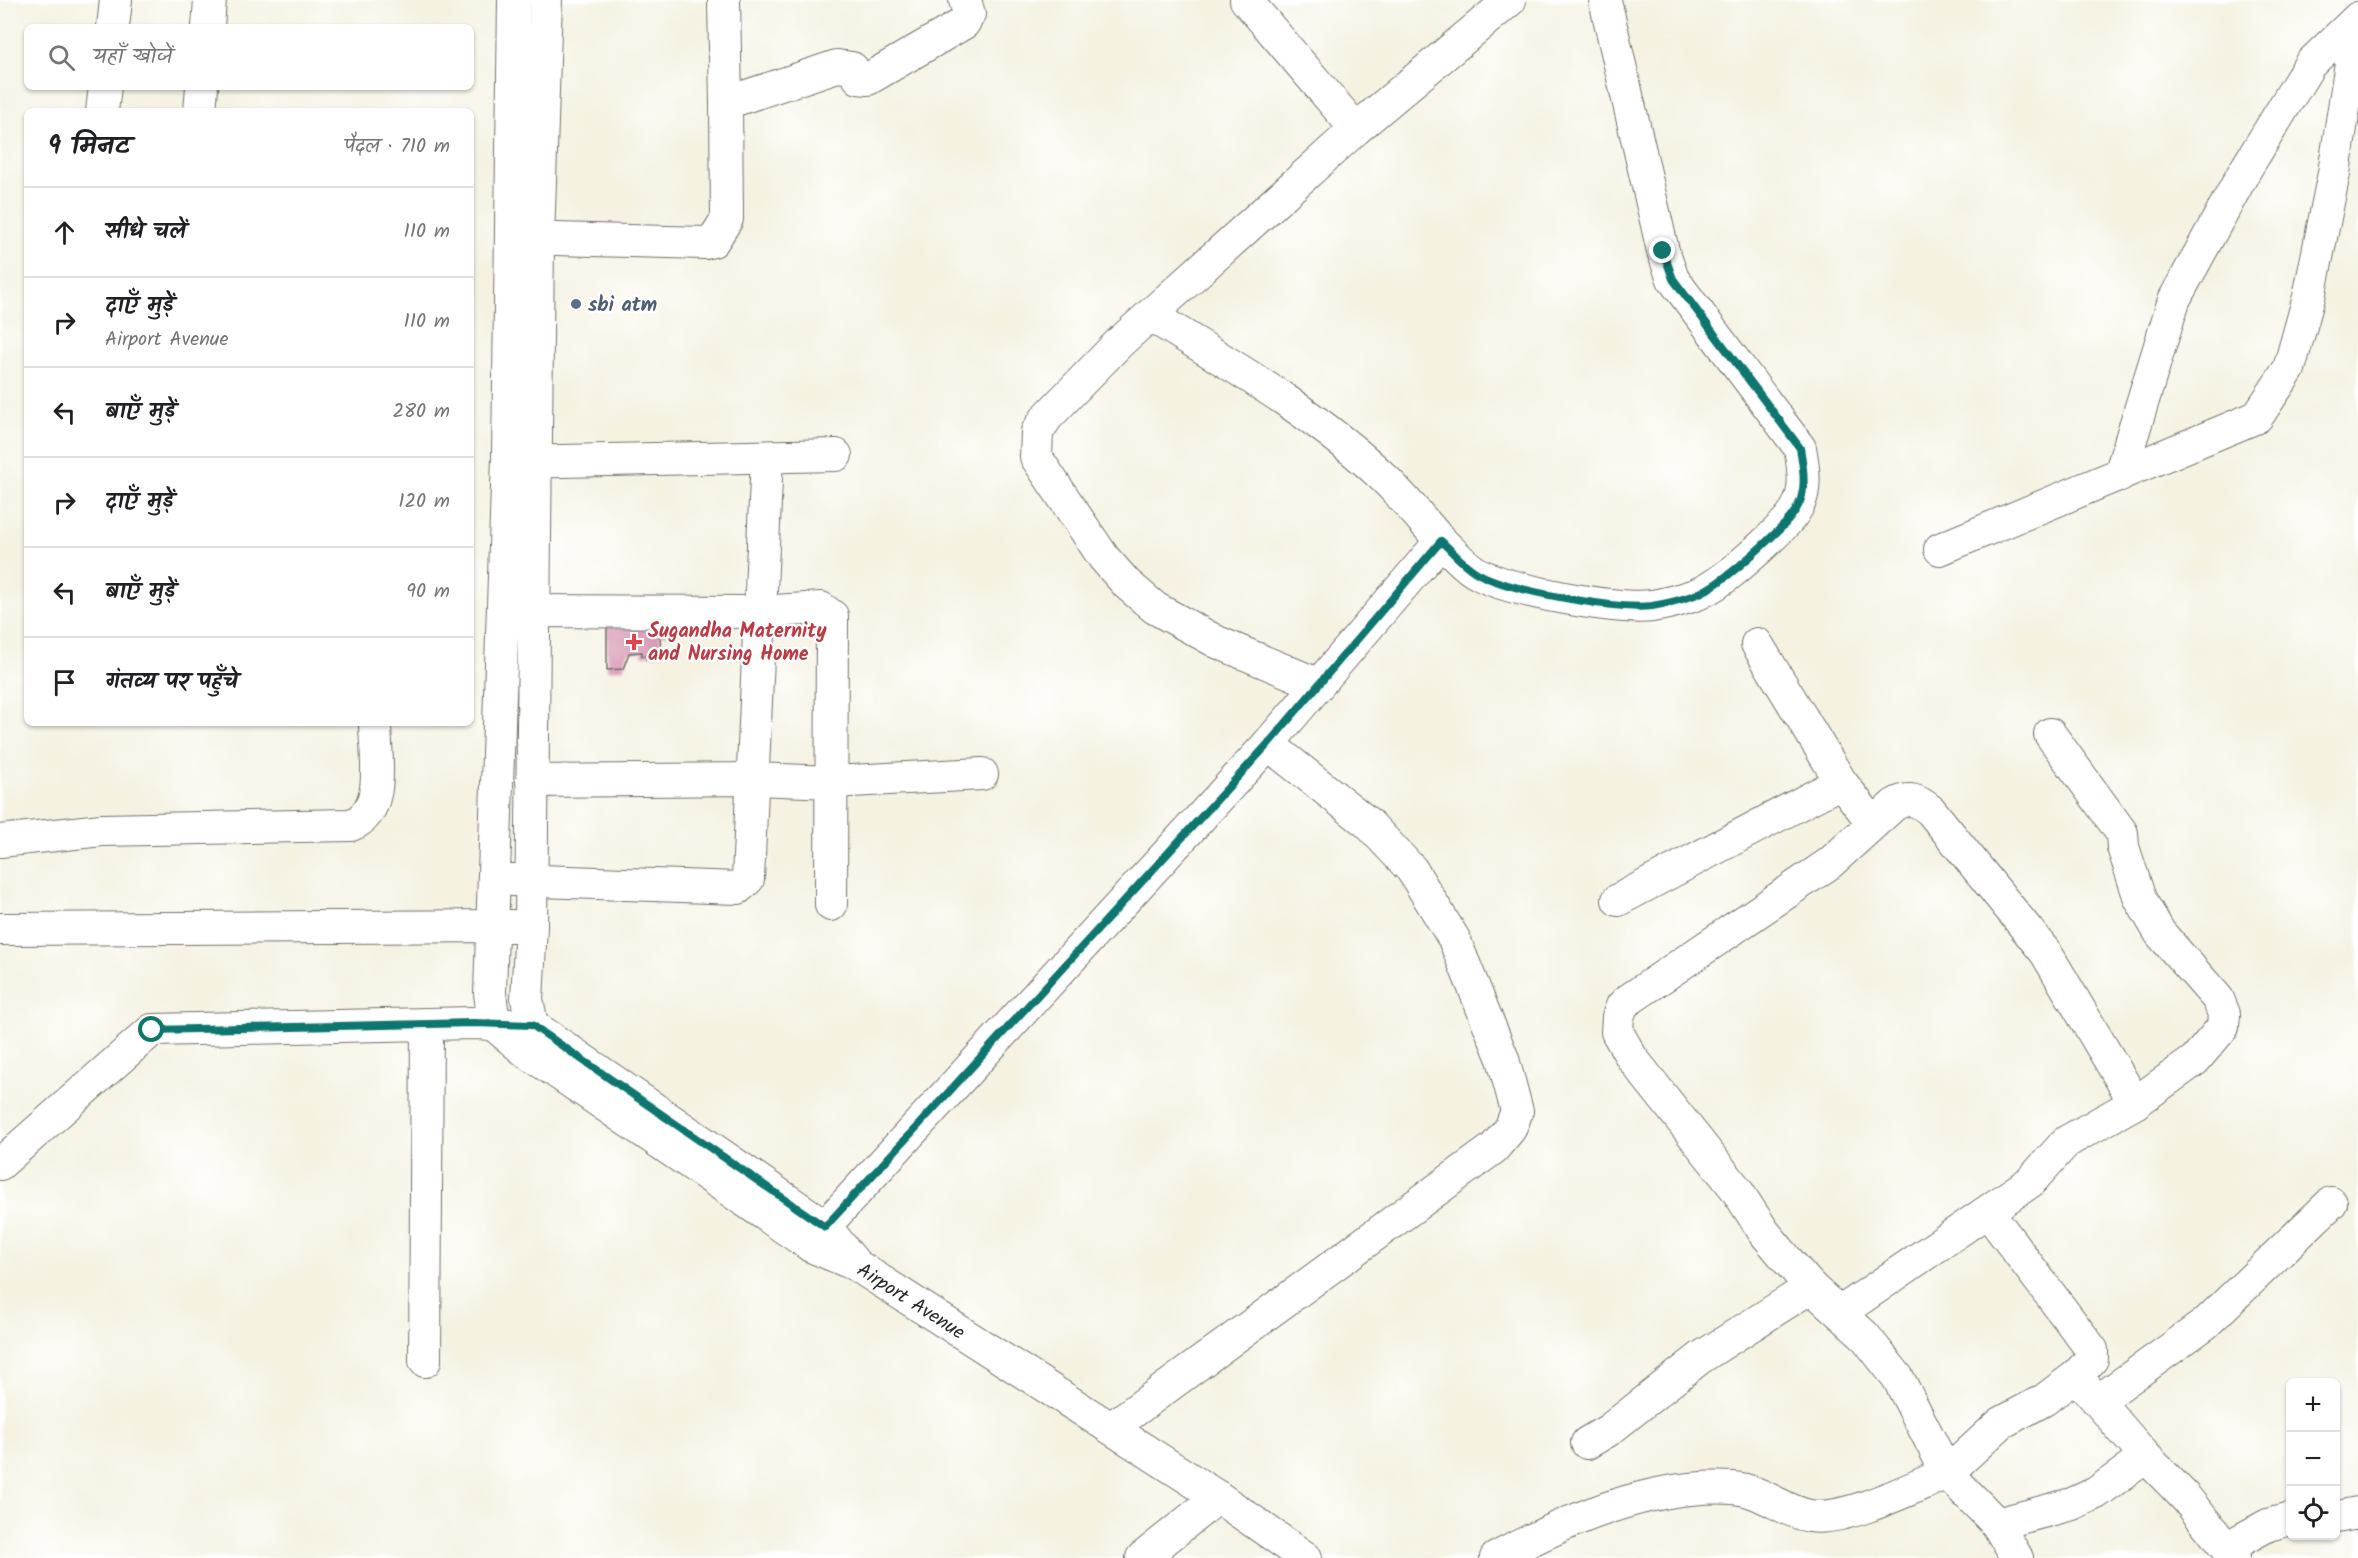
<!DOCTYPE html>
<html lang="hi">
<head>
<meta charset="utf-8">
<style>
  :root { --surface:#fff; --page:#f6f6f6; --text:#202124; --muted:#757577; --line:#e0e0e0 }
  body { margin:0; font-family:Kalam,"Playpen Sans Deva",sans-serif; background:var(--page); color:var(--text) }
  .controls { position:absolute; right:18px; bottom:18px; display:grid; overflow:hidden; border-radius:9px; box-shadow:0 2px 4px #0004 }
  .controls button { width:54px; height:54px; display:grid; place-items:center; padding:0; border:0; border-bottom:2px solid var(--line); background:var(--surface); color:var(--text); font:30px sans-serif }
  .stop { position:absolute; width:18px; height:18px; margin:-14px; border:4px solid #0f766e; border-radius:50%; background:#fff }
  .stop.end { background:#0f766e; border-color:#fff; box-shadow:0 2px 6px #0008 }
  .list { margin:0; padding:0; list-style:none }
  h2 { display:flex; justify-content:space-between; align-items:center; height:78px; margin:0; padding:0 24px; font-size:26px }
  h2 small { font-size:20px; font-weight:400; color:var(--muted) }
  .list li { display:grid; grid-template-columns:39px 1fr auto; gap:18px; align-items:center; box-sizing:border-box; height:90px; padding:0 24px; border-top:2px solid var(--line) }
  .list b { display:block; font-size:22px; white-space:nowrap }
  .list p { margin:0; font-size:20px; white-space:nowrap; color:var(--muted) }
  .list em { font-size:20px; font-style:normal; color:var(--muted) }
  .icon { flex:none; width:33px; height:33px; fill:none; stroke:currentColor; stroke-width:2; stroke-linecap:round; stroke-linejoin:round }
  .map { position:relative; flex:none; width:2358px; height:1558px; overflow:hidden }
  .search { position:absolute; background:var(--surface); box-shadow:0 2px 4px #0004; left:24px; top:24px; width:450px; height:66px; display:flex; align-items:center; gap:15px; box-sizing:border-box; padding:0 21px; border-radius:9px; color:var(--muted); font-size:22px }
  .panel { position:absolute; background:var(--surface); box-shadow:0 2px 4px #0004; left:24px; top:108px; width:450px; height:618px; border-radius:9px }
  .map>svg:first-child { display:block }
</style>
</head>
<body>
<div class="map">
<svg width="2358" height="1558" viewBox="0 0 2358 1558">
  <rect width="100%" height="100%" fill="#fff"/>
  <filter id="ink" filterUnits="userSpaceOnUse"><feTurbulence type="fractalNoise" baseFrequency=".0167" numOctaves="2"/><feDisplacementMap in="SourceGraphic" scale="12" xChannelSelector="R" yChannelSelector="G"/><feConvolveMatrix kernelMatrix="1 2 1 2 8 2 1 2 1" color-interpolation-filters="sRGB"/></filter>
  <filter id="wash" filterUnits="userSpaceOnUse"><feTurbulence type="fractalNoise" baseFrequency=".008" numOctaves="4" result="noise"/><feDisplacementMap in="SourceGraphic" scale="24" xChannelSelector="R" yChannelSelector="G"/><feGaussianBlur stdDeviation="1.35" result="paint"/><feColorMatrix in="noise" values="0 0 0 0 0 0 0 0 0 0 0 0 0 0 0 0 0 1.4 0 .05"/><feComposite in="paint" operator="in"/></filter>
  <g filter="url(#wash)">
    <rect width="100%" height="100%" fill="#f5f2e2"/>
    <g id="blocks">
      <polygon fill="#d48ead" points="669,625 671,634 660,635 661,654 642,656 642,652 629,653 623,669 607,670 607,626"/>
    </g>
  </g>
  <g filter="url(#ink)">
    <use href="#blocks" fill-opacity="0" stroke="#72716b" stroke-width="1.5"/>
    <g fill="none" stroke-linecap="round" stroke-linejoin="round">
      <g stroke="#72716b" stroke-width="34">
        <g id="minor">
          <polyline points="514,0 508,457 490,993 494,1025 524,1050 811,1246 856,1265"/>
          <polyline points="724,0 726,103"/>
          <polyline points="1246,0 1356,129"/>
          <polyline points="113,27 116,0"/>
          <polyline points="208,27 210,0"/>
          <polyline points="102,111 105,87"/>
          <polyline points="200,111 202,87"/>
          <polyline points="518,238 705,243 713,241 727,219 726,103 837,66 852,68 859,78 868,79 964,23 969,14 965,0"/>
          <path d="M1150,315C1228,363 1320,416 1386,480C1405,499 1423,521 1441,541"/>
          <polyline points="515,462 836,455"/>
          <polyline points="2120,475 2174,300 2244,172 2310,64 2358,18"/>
          <polyline points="1940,549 2257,417 2289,369 2309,297 2334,173 2352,56 2358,38"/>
          <polyline points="513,611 760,612 821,608 832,616 831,905"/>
          <polyline points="1757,644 1841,782"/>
          <polyline points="1317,684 1217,642 1155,608 1127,584 1104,558 1036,457 1037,432 1047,417 1119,343 1356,129 1510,0"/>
          <polyline points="532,781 753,779 832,782 982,774"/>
          <path d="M0,841L102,830L351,825C388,811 375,754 375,723"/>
          <polyline points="512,880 738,888 748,879 767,457"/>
          <polyline points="1618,900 1841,782 1873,823"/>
          <polyline points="0,929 512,926"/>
          <polyline points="532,1025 527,999 531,926 538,240 546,0"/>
          <path id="s1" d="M532,1025L825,1226L856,1265L1218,1497L1306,1558"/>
          <path d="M2135,1103L2046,953L1931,811C1918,800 1909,796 1894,805L1830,863L1627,1001L1622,1006L1618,1017L1617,1032L1632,1058L1736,1189L1764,1232L1789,1262L1811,1287L1864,1335L1898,1378L1947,1473L2001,1423L2044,1400L2076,1376L2145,1456L2186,1498L2234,1558"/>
          <polyline points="0,1164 152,1030 474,1023 513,1025"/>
          <polyline points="1988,1212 2092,1350 2092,1359 2076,1376"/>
          <path d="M811,1246L825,1226L1268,744L1441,541C1453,552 1465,567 1479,574C1511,591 1616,610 1652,606C1665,604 1680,600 1692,596C1715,589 1744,562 1762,546C1800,510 1810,502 1800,448L1673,279L1663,251L1605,0"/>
          <polyline points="1841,1312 2030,1182 2066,1142 2135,1103 2195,1060 2223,1027 2224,1014 2218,999 2160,933 2140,899 2123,847 2122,833 2050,734"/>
          <polyline points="425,1361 427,1024"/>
          <polyline points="2098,1401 2205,1324 2331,1203"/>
          <polyline points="1111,1428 1494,1148 1510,1129 1517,1111 1503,1059 1454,939 1412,870 1369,824 1268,744"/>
          <polyline points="1587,1443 1609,1430 1700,1358 1811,1287"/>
          <polyline points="2336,1517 2358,1513"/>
          <polyline points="1997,1524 2072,1504 2096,1493 2146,1457"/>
          <polyline points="2228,1547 2268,1525 2290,1519"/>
          <polyline points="1142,1558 1218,1497"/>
          <path d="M1496,1558C1567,1520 1651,1483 1733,1488C1763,1490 1784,1512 1810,1516C1844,1522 1914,1487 1947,1473L1997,1524L2017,1558"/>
        </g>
      </g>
      <use href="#minor" stroke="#fff" stroke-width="32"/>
    </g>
  </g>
  <g fill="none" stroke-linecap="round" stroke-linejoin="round" filter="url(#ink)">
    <path stroke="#0f766e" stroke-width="8" d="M152,1030L474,1023L532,1025L825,1227L1268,744L1441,541C1453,552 1465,567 1479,574C1511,591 1616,610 1652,606C1665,604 1680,600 1692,596C1715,589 1744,562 1762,546C1800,511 1810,502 1800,448L1673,279L1663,251"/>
  </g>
  <circle fill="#5c6f8a" stroke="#fff" stroke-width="2" cx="576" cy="304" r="6"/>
  <path fill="#e0444e" stroke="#fff" stroke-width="2" d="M631 633h6v6h6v6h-6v6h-6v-6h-6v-6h6z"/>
  <g text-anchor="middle" stroke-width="4.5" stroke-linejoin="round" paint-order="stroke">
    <g font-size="20" font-weight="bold" fill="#4e5e75" stroke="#fff" text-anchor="start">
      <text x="588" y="311">sbi atm</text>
    </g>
    <g font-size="20" font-weight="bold" fill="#be3a42" stroke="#fff" text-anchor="start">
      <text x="648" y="637">Sugandha Maternity<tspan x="648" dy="23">and Nursing Home</tspan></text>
    </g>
    <g font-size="20" fill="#2b2b2b" stroke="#fff">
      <text dy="7" stroke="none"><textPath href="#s1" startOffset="471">Airport Avenue</textPath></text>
    </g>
  </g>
</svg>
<div class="controls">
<button>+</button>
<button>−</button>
<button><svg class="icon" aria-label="locate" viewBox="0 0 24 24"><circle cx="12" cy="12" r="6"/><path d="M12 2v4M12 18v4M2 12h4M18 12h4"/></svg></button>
</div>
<div class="stop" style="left:152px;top:1030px"></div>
<div class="stop end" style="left:1663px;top:251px"></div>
<div class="search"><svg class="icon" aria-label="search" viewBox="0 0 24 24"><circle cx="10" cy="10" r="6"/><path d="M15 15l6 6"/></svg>यहाँ खोजें</div>
<section class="panel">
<h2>9 मिनट<small>पैदल · 710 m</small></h2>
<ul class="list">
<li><svg class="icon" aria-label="ahead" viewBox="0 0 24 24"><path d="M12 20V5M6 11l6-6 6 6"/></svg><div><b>सीधे चलें</b></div><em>110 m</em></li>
<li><svg class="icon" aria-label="right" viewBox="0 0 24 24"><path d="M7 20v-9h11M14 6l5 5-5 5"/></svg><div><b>दाएँ मुड़ें</b><p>Airport Avenue</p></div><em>110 m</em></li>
<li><svg class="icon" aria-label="left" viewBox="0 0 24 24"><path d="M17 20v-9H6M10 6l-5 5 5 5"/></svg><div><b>बाएँ मुड़ें</b></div><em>280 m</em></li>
<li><svg class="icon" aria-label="right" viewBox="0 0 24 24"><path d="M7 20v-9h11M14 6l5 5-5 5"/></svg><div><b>दाएँ मुड़ें</b></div><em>120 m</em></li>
<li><svg class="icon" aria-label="left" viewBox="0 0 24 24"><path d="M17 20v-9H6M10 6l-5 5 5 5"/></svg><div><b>बाएँ मुड़ें</b></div><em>90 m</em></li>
<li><svg class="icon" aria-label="arrive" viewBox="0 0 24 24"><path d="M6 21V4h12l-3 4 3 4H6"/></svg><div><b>गंतव्य पर पहुँचे</b></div></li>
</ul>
</section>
</div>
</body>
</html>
